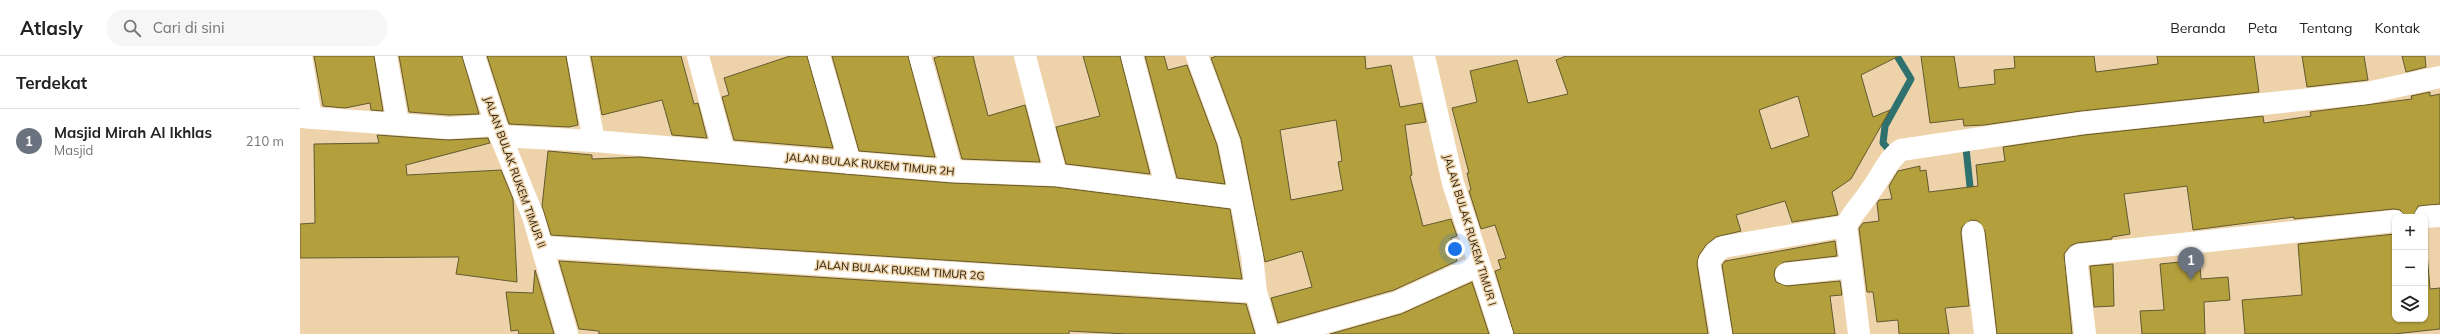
<!DOCTYPE html>
<html lang="id">
<head>
<meta charset="utf-8">
<style>
  :root { --surface:#fff; --page:#f6f6f6; --text:#222; --muted:#767676; --line:#e0e0e0; --accent:#7c3aed }
  body { margin:0; font-family:Mulish,sans-serif; background:var(--page); color:var(--text) }
  .controls { position:absolute; right:12px; bottom:12px; display:grid; overflow:hidden; border-radius:8px; box-shadow:0 1px 3px #0004 }
  .controls button { width:36px; height:36px; display:grid; place-items:center; padding:0; border:0; border-bottom:1px solid var(--line); background:var(--surface); color:var(--text); font:20px sans-serif }
  .you { position:absolute; left:1155px; top:193px; width:14px; height:14px; margin:-10px; border:3px solid #fff; border-radius:50%; background:#1a73e8; box-shadow:0 0 0 6px #1a73e833 }
  .badge { display:grid; place-items:center; width:26px; height:26px; border-radius:50%; background:var(--accent); color:#fff; font-size:13px; font-weight:700 }
  .pin { position:absolute; translate:-50% -33px; filter:drop-shadow(0 1px 2px #0008) }
  .pin::after { content:''; position:absolute; top:21px; width:14px; height:12px; background:inherit; clip-path:polygon(0 0,100% 0,50% 100%) }
  .list { margin:0; padding:0; list-style:none }
  h2 { display:flex; justify-content:space-between; align-items:center; height:52px; margin:0; padding:0 16px; font-size:17px }
  h2 small { font-size:13px; font-weight:400; color:var(--muted) }
  .list li { display:grid; grid-template-columns:26px 1fr auto; gap:12px; align-items:center; box-sizing:border-box; height:64px; padding:0 16px; border-top:1px solid var(--line) }
  .list b { display:block; font-size:15px; white-space:nowrap }
  .list p { margin:0; font-size:13px; white-space:nowrap; color:var(--muted) }
  .list em { font-size:13px; font-style:normal; color:var(--muted) }
  .icon { flex:none; width:22px; height:22px; fill:none; stroke:currentColor; stroke-width:2; stroke-linecap:round; stroke-linejoin:round }
  .map { position:relative; flex:none; width:2140px; height:278px; overflow:hidden }
  header { display:flex; align-items:center; gap:24px; box-sizing:border-box; height:56px; padding:0 20px; background:var(--surface); border-bottom:1px solid var(--line) }
  header strong { font-size:19px }
  nav { display:flex; gap:22px; margin-inline-start:auto; font-size:14px }
  .search { width:280px; height:36px; background:var(--page); display:flex; align-items:center; gap:10px; box-sizing:border-box; padding:0 14px; border-radius:16px; color:var(--muted); font-size:15px }
  main { display:flex }
  aside { flex:1; background:var(--surface) }
  .map>svg:first-child { display:block }
</style>
</head>
<body>
<header>
<strong>Atlasly</strong>
<div class="search"><svg class="icon" aria-label="search" viewBox="0 0 24 24"><circle cx="10" cy="10" r="6"/><path d="M15 15l6 6"/></svg>Cari di sini</div>
<nav><a>Beranda</a><a>Peta</a><a>Tentang</a><a>Kontak</a></nav>
</header>
<main>
<aside>
<h2>Terdekat<small></small></h2>
<ul class="list">
<li><span class="badge" style="background:#6b7280">1</span><div><b>Masjid Mirah Al Ikhlas</b><p>Masjid</p></div><em>210 m</em></li>
</ul>
</aside>
<div class="map">
<svg width="2140" height="278" viewBox="0 0 2140 278">
  <rect width="100%" height="100%" fill="#eed3aa"/>
  <g fill="none" stroke-linecap="round" stroke-linejoin="round">
    <g stroke="#2e716e" stroke-width="7">
      <polyline points="1661,92 1666,92 1671,140"/>
      <polyline points="1590,95 1583,87 1585,70 1611,23 1597,0"/>
    </g>
  </g>
  <g fill="#b39f3c" stroke="#62592f" fill-rule="evenodd">
    <polygon points="14,0 74,0 83,55 71,54 70,47 45,52 23,50"/>
    <polygon points="99,0 162,0 179,58 149,59 109,56"/>
    <polygon points="187,0 266,0 278,69 269,71 209,68"/>
    <polygon points="291,0 381,0 394,48 398,47 407,82 372,79 362,44 302,59"/>
    <polygon points="490,0 507,0 533,92 434,84 422,41 429,39 424,22"/>
    <polygon points="532,0 608,0 635,101 559,95"/>
    <polygon points="640,0 673,0 688,60 725,49 740,106 662,103 634,2"/>
    <polygon points="783,0 820,0 850,118 766,108 756,71 800,60"/>
    <polygon points="845,0 864,0 868,14 887,9 917,89 925,128 877,122"/>
    <path d="M917,0H1065L1066,13L1091,9L1100,51L1122,47L1126,66L1105,69L1112,119L1110,120L1123,170L1151,163L1157,180L1151,182L1157,205L1094,234L978,267L971,242L1012,231L1002,195L965,206L941,83L911,2ZM1036,64L1042,105L1038,106L1043,134L991,144L980,74Z"/>
    <path d="M1266,0H1599L1561,19L1573,61L1590,54L1551,123L1532,136L1538,159L1492,166L1485,145L1436,159L1441,175L1416,181L1406,189L1399,199L1397,208L1408,278H1214L1195,215L1201,213L1198,204L1206,202L1195,169L1181,173L1169,135L1171,134L1167,117H1169L1152,52L1177,46L1170,15L1217,4L1228,47L1268,38L1256,4ZM1498,40L1509,80L1471,93L1459,54Z"/>
    <polygon points="1621,0 1654,0 1659,32 1695,28 1694,14 1715,12 1714,0 1794,0 1796,16 1858,8 1857,0 1954,0 1959,36 1781,55 1684,69 1664,70 1663,63 1630,67"/>
    <polygon points="2002,0 2064,0 2068,24 2007,31"/>
    <polygon points="2102,0 2125,0 2126,11 2106,16"/>
    <polygon points="2130,36 2130,40 2140,38 2140,148 2118,150 2113,161 2106,161 2100,154 2094,153 1994,163 1994,161 1893,174 1887,130 1824,138 1830,178 1812,181 1812,183 1777,187 1770,190 1764,198 1772,278 1697,278 1685,175 1678,165 1671,164 1662,171 1661,177 1669,250 1645,252 1649,278 1599,278 1598,264 1577,266 1573,236 1567,236 1559,172 1563,167 1579,165 1577,147 1579,144 1592,143 1589,130 1598,115 1620,110 1620,115 1626,114 1629,136 1678,130 1676,109 1705,105 1703,91 1784,79 1963,60 1964,67 2011,60 2010,56 2112,43 2111,40"/>
    <polygon points="77,79 148,84 188,82 190,87 106,109 107,119 201,114 213,143 217,226 156,218 159,201 0,202 0,168 15,167 14,88 79,87"/>
    <polygon points="248,95 292,99 292,103 340,101 651,127 755,131 930,153 942,223 251,179 242,150"/>
    <polygon points="2125,173 2130,233 2140,232 2140,273 2094,278 1945,278 1942,244 2002,239 1998,188 2095,178 2095,263 2125,263"/>
    <polygon points="1535,185 1537,200 1484,206 1475,213 1474,219 1476,226 1487,230 1540,225 1542,239 1530,240 1535,278 1433,278 1422,209 1425,205"/>
    <polygon points="1899,199 1901,223 1928,221 1930,244 1904,246 1905,278 1842,278 1840,255 1864,254 1860,208 1880,206 1879,201"/>
    <polygon points="259,205 946,248 955,278 827,278 769,275 769,278 299,278 299,275 279,273"/>
    <polygon points="1813,208 1814,250 1794,251 1790,210"/>
    <polygon points="235,214 254,278 219,278 218,274 211,275 206,236 233,237"/>
    <polygon points="1172,226 1189,278 1030,278 1101,258"/>
  </g>
  <g fill="none" stroke-linecap="round" stroke-linejoin="round">
    <g stroke="#fff" stroke-width="22">
      <polyline points="1,0 11,62"/>
      <polyline points="86,0 98,68"/>
      <polyline points="174,0 196,69 233,160 267,278"/>
      <polyline points="278,0 294,85"/>
      <polyline points="398,0 424,96"/>
      <polyline points="519,0 550,107"/>
      <polyline points="620,0 652,115"/>
      <polyline points="725,0 756,119"/>
      <polyline points="832,0 867,133"/>
      <polyline points="897,0 929,86 952,200 956,236 968,278"/>
      <polyline points="1124,0 1153,127 1202,278"/>
      <polyline points="0,61 149,72 196,69"/>
      <polyline points="200,80 294,85 652,115 756,119 939,142"/>
      <polyline points="2125,161 2140,160"/>
      <polyline points="1673,176 1685,278"/>
      <polyline points="243,191 956,236"/>
      <polyline points="1486,218 1551,211"/>
      <polyline points="984,278 1098,246 1179,209"/>
      <polyline points="1421,278 1409,206 1416,196 1423,191 1546,170"/>
      <path d="M1559,278L1546,170C1553,156 1563,147 1571,134C1581,121 1587,104 1601,94L1782,67L2067,37L2140,21"/>
      <polyline points="1785,278 1776,202 1779,199 2095,165"/>
    </g>
  </g>
  <g text-anchor="middle" stroke-width="3" stroke-linejoin="round" paint-order="stroke">
    <g font-size="11" fill="#231a0a" stroke="#eed3aa">
      <text transform="translate(570 108) rotate(5)" y="4">JALAN BULAK RUKEM TIMUR 2H</text>
      <text transform="translate(215 116) rotate(70)" y="4">JALAN BULAK RUKEM TIMUR II</text>
      <text transform="translate(1170 174) rotate(73)" y="4">JALAN BULAK RUKEM TIMUR I</text>
      <text transform="translate(600 214) rotate(4)" y="4">JALAN BULAK RUKEM TIMUR 2G</text>
    </g>
  </g>
</svg>
<div class="controls">
<button>+</button>
<button>−</button>
<button><svg class="icon" aria-label="layers" viewBox="0 0 24 24"><path d="M12 4l9 5-9 5-9-5zM3 14l9 5 9-5"/></svg></button>
</div>
<div class="you"></div>
<div class="pin badge" style="left:1891px;top:224px;background:#6b7280">1</div>
</div>
</main>
</body>
</html>
